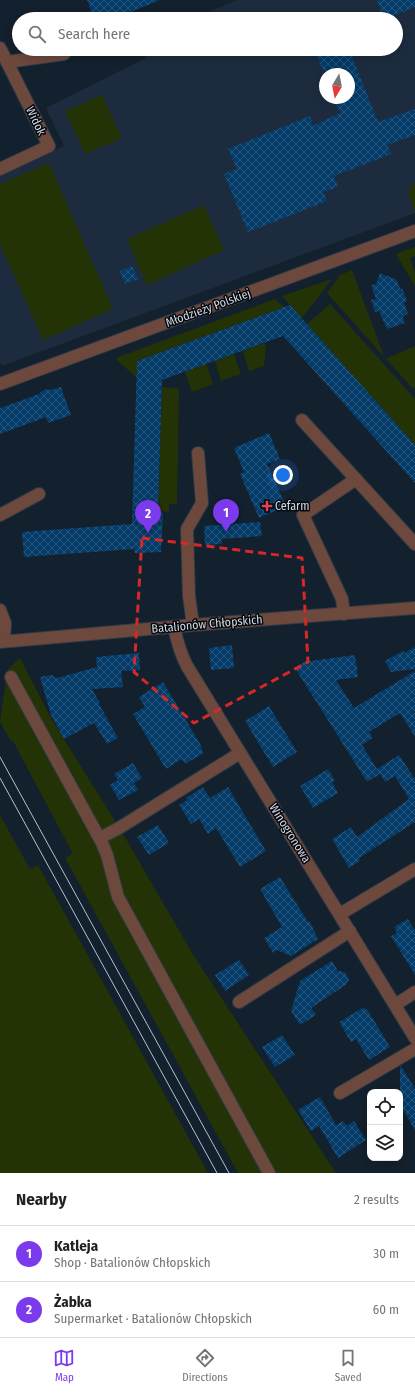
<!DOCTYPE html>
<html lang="en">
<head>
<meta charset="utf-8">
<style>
  :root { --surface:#fff; --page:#f6f6f6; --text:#202124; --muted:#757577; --line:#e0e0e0; --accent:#7c3aed }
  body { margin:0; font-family:"Fira Sans Condensed",sans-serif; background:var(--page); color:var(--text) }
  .controls { position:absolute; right:12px; bottom:12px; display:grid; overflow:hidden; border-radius:8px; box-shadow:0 2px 10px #0003 }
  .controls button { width:36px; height:36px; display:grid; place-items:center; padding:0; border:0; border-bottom:1px solid var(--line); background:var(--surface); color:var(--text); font:20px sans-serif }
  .compass { position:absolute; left:319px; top:68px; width:36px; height:36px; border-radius:50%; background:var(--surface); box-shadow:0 2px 10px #0003; rotate:190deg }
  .you { position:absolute; left:283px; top:475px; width:14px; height:14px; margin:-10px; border:3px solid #fff; border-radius:50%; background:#1a73e8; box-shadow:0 0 0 6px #1a73e833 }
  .badge { display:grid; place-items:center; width:26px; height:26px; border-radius:50%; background:var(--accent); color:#fff; font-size:13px; font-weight:700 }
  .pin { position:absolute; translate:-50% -33px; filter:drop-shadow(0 1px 2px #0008) }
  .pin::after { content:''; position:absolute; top:21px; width:14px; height:12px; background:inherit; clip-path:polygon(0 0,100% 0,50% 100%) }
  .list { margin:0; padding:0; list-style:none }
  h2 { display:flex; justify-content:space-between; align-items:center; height:52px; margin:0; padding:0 16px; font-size:17px }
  h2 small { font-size:13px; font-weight:400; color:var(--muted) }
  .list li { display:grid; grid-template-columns:26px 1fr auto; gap:12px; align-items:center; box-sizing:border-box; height:56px; padding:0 16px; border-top:1px solid var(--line) }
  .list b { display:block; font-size:15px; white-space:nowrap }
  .list p { margin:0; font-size:13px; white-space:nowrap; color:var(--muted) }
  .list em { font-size:13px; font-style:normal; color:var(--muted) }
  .icon { flex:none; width:22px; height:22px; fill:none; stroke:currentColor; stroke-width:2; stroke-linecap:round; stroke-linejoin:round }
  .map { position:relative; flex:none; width:415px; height:1173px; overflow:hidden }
  .search { position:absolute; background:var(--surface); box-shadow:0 2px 10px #0003; left:12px; right:12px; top:12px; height:44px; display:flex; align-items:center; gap:10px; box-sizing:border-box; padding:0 14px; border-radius:22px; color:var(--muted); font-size:15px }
  .sheet { height:164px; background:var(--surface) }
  nav { display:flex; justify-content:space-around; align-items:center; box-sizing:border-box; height:56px; border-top:1px solid var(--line); background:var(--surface); font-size:11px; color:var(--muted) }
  nav a { display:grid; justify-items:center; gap:2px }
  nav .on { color:var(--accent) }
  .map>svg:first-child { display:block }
</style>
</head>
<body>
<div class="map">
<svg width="415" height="1173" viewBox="0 0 415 1173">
  <defs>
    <pattern id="building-cross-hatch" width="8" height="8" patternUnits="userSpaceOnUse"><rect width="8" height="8" fill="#043b68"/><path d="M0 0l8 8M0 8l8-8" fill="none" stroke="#28577d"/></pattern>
  </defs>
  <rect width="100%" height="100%" fill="#13202d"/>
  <path fill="#1c2c3e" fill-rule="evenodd" d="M237,0H415V213L2,366L0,363V175L64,146L46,108L146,58L143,49H396V19H191ZM325,74H349V98H325Z"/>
  <g fill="#233306">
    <polygon points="102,95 122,138 85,154 65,111"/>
    <polygon points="49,163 113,309 43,340 0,244 0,184"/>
    <path d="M415,183V211C411,201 404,190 415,183Z"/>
    <polygon points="204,205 224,250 147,285 127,239"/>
    <polygon points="415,247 415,256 410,258 415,273 415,286 396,254"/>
    <polygon points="352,270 385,359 415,346 415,387 413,389 327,293 340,275"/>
    <polygon points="332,279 302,318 282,296"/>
    <polygon points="275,299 284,307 137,361 137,378 118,361 116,358"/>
    <polygon points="330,304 415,399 415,445 307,324"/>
    <polygon points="265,343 266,348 264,366 249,371 243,351"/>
    <polygon points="234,354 241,374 221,381 215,361"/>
    <polygon points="206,364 213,384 192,392 185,372"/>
    <polygon points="162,387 177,388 179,390 177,504 169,504 169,512 158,511"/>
    <polygon points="20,658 52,720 122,832 192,953 336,1173 238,1173 65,858 73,854 13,741 11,741 0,722 7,672 9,668"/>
    <polygon points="0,815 30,869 38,865 208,1173 0,1173"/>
  </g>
  <g fill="url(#building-cross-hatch)">
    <polygon points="87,0 158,0 158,1 113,19 94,19"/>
    <polygon points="377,0 415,0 415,7 384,19"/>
    <polygon points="314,49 349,49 378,122 415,109 415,135 387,145 391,154 334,176 338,187 323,192 327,201 248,232 224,174 237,169 228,149 310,116 313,126 340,113 334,98 349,98 349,74 325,74 325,75"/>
    <polygon points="132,266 138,279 125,284 120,271"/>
    <polygon points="380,273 397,280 400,289 402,288 407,301 404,302 408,314 403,316 405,323 387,329 379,311 375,312 371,300 376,299 371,285 376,284"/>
    <polygon points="290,305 415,445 415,483 283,336 162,380 158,511 163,512 161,552 135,553 134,549 24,557 22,532 132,524 137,361"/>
    <polygon points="61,387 71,415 48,423 46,417 0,434 0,408 39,394 42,391 47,389 51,390"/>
    <polygon points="269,433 280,459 267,464 286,506 259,518 240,474 244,472 234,448"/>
    <polygon points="260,522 262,536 221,539 222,544 205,545 204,526"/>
    <polygon points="232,645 234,668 211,670 209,648"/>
    <polygon points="415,647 415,669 391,672 385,661 403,651 404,653"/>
    <polygon points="139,653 140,670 121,671 123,687 92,689 100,703 99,704 118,738 107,744 94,723 64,739 51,715 40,677 51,675 57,678 97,667 96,657"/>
    <polygon points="355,655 358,677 336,680 354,708 415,671 415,737 400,713 369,732 373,738 362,745 377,769 399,755 415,779 415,822 359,858 360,861 349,868 332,839 351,827 357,837 409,799 395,776 385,782 380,774 367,782 295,668 304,662"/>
    <polygon points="163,682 202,747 201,748 204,753 185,764 182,759 166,769 133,714 145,707 139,697"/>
    <polygon points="269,706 297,752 273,767 245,721"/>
    <polygon points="133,763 142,778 134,783 138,790 119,800 110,785 118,780 114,774"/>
    <polygon points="328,769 335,781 332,782 338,793 313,808 300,786"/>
    <polygon points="203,787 210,798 228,787 266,851 240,867 216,828 208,834 199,819 191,824 179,805 187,800 186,798"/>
    <polygon points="158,825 169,843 149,855 137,837"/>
    <polygon points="280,877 308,922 310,922 318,939 291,956 277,950 273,953 264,938 282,927 260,889"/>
    <polygon points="408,919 415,931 415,975 391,936 397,933 394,927"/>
    <polygon points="239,960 249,975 225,991 215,975"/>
    <polygon points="332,961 338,971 345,972 349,979 347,984 311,1008 316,1015 300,1025 291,1011 300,981"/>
    <polygon points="364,1007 366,1010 367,1009 390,1047 369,1060 356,1039 351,1042 339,1022"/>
    <polygon points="282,1035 295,1055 275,1067 262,1047"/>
    <polygon points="400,1066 401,1066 415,1089 415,1130 400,1105"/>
    <polygon points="320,1097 336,1125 343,1121 347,1126 354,1121 366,1140 338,1158 319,1126 311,1131 298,1110"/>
  </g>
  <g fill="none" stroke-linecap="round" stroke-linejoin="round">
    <g stroke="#2e3a46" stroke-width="14">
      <g id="minor">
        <polyline points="0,48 49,146 0,169"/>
        <polyline points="7,62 64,54"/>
        <polyline points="0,384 415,231"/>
        <polyline points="302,420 415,544"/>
        <polyline points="0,515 39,494"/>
        <polyline points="0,610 5,623 4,641"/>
        <polyline points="344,614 342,599 303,515 356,479"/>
        <polyline points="193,625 189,596 187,529 202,503 198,453"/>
        <path d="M174,627C177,641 180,653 187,666L415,1038"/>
        <polyline points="0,642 193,625 415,608"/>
        <polyline points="11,677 102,843 107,855 118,897 269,1173"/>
        <polyline points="100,838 119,828 240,753"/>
        <polyline points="340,914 415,869"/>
        <polyline points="239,1002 350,931"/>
        <polyline points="395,1005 415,992"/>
        <polyline points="340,1093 415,1049"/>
      </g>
    </g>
    <use href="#minor" stroke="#6c483d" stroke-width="12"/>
    <g stroke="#b9c2cb" stroke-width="1">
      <polyline points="0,757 229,1173"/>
      <polyline points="0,778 217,1173"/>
    </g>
  </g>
  <path fill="none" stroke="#d62828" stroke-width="3" stroke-dasharray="8 5" stroke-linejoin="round" d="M142,538L302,558L308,662L194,723L134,672Z"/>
  <path fill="#e0444e" stroke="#05090f" stroke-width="1.5" d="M265 500h4v4h4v4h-4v4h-4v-4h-4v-4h4z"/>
  <g text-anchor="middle" stroke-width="3" stroke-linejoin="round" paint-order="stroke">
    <g font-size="12" fill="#d1d9e2" stroke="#05090f">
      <text transform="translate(36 121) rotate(64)" y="4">Widok</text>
      <text transform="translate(208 308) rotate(-20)" y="4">Młodzieży Polskiej</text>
      <text transform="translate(207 624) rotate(-5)" y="4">Batalionów Chłopskich</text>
      <text transform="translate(290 833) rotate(58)" y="4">Winogronowa</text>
    </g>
    <g font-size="12" fill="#d1d9e2" stroke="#05090f" text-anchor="start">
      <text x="275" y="510">Cefarm</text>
    </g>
  </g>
</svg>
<div class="controls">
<button><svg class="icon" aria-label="locate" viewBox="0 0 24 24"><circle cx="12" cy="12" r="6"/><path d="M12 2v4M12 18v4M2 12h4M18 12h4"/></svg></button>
<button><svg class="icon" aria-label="layers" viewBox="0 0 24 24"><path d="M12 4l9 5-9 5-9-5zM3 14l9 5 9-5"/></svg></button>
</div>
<svg class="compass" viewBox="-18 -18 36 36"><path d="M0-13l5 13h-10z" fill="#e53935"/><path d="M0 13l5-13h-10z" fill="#757577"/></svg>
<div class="you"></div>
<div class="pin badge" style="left:226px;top:532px">1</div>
<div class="pin badge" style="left:148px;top:533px">2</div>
<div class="search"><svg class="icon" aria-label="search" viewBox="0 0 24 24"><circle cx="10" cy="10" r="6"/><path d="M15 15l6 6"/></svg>Search here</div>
</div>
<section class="sheet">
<h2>Nearby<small>2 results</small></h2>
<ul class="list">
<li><span class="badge">1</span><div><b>Katleja</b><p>Shop · Batalionów Chłopskich</p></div><em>30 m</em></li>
<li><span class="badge">2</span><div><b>Żabka</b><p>Supermarket · Batalionów Chłopskich</p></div><em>60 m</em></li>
</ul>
</section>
<nav>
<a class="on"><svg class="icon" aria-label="map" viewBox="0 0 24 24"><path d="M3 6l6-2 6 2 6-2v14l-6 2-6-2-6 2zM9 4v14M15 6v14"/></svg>Map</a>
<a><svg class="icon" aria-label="directions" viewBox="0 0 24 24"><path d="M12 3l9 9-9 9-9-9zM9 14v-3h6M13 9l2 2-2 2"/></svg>Directions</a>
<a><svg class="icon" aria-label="saved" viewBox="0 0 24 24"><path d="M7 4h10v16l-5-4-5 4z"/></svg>Saved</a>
</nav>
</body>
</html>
